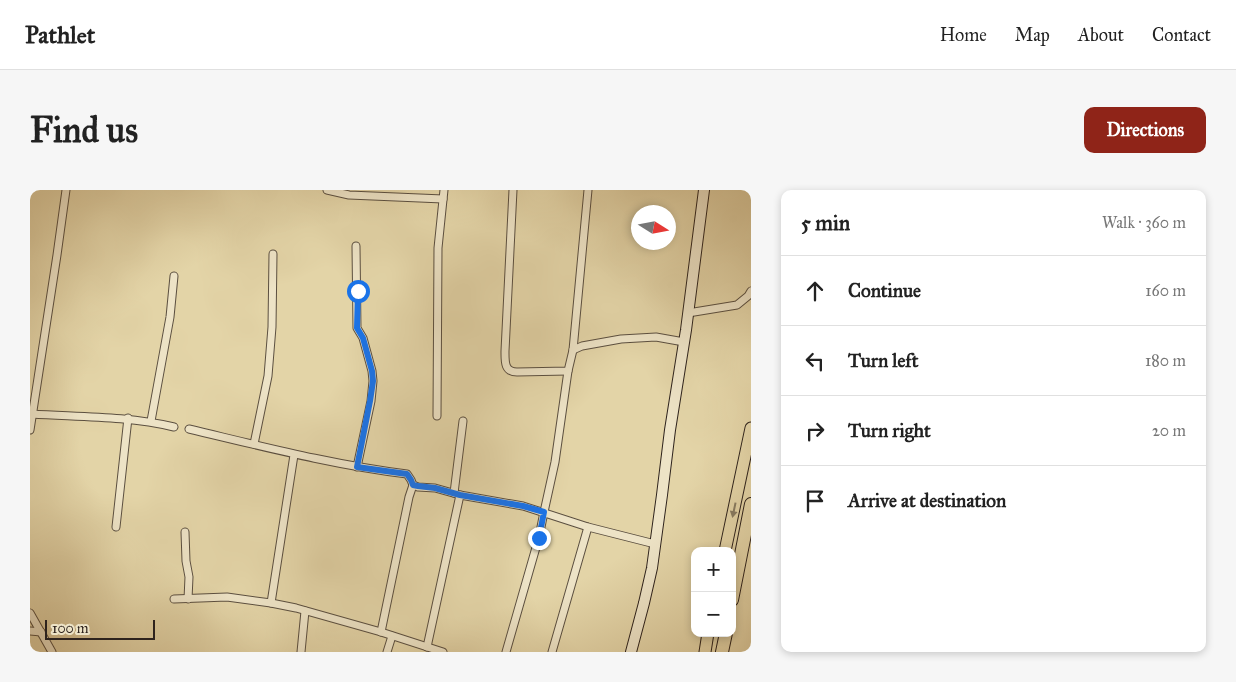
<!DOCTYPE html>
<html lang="en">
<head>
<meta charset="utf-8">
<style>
  :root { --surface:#fff; --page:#f6f6f6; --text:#222; --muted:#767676; --line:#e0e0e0; --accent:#8f2418 }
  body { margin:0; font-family:"IM FELL Great Primer",serif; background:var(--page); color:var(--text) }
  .controls { position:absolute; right:15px; bottom:15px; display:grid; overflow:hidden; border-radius:10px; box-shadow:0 2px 8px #0003 }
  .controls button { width:45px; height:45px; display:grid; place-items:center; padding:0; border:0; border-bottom:1px solid var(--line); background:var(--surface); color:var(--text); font:25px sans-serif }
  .compass { position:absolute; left:601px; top:15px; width:45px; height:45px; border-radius:50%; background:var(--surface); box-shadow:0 2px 8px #0003; rotate:101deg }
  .scale { position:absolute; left:15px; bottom:12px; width:110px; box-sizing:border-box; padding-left:5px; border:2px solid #2e231d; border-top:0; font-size:14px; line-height:18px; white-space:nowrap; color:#2e231d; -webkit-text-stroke:4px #ede3c6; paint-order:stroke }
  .stop { position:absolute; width:15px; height:15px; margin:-11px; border:4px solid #1a73e8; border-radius:50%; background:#fff }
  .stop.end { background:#1a73e8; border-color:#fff; box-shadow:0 1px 5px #0008 }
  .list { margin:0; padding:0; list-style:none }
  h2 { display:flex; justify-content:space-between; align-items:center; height:65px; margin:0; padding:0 20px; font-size:21px }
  h2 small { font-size:16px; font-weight:400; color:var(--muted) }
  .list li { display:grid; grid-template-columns:32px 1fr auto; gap:15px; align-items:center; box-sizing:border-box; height:70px; padding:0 20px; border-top:1px solid var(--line) }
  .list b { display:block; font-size:19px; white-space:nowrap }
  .list em { font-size:16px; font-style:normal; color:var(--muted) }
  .icon { flex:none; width:28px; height:28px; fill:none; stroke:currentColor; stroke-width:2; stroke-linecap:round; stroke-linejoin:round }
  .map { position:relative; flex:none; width:721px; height:462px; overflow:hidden; border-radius:10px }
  header { display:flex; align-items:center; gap:30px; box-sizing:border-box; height:70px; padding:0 25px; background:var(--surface); border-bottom:1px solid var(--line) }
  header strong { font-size:24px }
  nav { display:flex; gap:28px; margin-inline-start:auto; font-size:18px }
  .intro { display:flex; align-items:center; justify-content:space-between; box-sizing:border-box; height:120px; padding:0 30px }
  h1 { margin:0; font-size:35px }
  .button { padding:12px 22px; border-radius:10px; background:var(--accent); color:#fff; font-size:18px; font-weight:700 }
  main { display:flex; gap:30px; padding:0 30px }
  aside { flex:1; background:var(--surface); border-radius:10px; box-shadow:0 2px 8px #0003 }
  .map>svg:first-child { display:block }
</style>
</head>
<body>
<header>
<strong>Pathlet</strong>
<nav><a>Home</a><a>Map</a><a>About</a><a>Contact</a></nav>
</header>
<div class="intro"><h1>Find us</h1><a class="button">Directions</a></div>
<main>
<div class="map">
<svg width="721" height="462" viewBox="0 0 721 462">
  <rect width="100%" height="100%" fill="#e3d4a7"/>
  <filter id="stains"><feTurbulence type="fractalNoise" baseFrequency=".004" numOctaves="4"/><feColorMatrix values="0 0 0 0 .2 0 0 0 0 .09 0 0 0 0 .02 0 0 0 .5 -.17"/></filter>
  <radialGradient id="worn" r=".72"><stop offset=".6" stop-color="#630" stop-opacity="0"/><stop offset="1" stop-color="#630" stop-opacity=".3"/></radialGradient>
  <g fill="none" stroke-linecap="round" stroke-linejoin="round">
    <g stroke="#5b4f40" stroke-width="9">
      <g id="street">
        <polyline points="297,0 319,5 413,9"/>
        <path d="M483,0L475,161C475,171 474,182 487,182L538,181L543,160L558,0"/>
        <polyline points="326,56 327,138 333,148 342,181 343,191 341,211 327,277"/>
        <polyline points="658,123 707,115 718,106 721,101"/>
        <polyline points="543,160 552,156 591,149 626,147 654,152"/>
        <path d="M2,224C50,227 97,226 144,237"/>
        <polyline points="407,226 408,58 414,0"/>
        <polyline points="121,231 140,127 144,86"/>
        <path d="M159,239C231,256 303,275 377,284L381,290L383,295L388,297L405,298L430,305L493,316L558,337L625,354"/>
        <polyline points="0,240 27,65 36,0"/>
        <polyline points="224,254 238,186 242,137 243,64"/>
        <polyline points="424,303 433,231"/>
        <polyline points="86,337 98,228"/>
        <polyline points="155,342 156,371 159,387 158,409"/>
        <polyline points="144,409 197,407 241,413 266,418 351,442 413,462"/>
        <polyline points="241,413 264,265"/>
        <polyline points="0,423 22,462"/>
        <polyline points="0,441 11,442"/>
        <polyline points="351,442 379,307 383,295"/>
        <polyline points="397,457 430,305"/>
        <polyline points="271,462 275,421"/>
        <polyline points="357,462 362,446"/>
        <polyline points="476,462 509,347 514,322 525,272 538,181"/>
        <polyline points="522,462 558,337"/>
      </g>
    </g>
    <g stroke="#2e231d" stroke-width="12">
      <polyline id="secondary" points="601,462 614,413 622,378 632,305 640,240 656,140 674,0"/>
    </g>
    <g stroke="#2e231d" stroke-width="13">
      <g id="primary">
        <polyline points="695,361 721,238"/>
        <polyline points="675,462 678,443"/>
      </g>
    </g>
    <g stroke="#2e231d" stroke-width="14">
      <g id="highway">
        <polyline points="702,410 721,314"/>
        <polyline points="692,462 696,443"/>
      </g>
    </g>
    <use href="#street" stroke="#ede3c6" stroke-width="7"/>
    <use href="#secondary" stroke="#ede3c6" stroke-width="10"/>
    <use href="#primary" stroke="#e3d4a7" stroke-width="11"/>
    <use href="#highway" stroke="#e3d4a7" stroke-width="12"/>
  </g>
  <defs><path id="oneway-solid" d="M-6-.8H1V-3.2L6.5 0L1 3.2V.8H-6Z" transform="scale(1.25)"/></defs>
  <use fill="#887c62" href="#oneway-solid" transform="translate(704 320) rotate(102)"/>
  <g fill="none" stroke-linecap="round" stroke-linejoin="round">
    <polyline stroke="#1a73e8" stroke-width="6" points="328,101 327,138 333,148 342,181 343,191 340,211 327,277 377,284 381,290 383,295 388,296 405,298 430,305 493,316 514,322 509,348"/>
  </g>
  <rect width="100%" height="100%" filter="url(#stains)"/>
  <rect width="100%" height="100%" fill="url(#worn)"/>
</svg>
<div class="controls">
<button>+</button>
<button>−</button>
</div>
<svg class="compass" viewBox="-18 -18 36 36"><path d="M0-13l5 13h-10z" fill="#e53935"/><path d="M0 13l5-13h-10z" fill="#767676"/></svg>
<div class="scale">100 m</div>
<div class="stop" style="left:328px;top:101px"></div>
<div class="stop end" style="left:509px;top:348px"></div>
</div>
<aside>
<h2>5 min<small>Walk · 360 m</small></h2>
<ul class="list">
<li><svg class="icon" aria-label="ahead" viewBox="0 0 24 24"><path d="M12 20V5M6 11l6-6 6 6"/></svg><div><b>Continue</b></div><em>160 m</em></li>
<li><svg class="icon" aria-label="left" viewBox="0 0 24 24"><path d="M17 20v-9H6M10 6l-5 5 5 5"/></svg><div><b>Turn left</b></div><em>180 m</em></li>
<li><svg class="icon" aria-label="right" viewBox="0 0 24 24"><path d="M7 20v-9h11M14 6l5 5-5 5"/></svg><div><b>Turn right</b></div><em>20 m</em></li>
<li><svg class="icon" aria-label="arrive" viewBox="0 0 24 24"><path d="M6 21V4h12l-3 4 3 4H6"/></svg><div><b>Arrive at destination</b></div></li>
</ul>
</aside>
</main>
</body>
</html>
